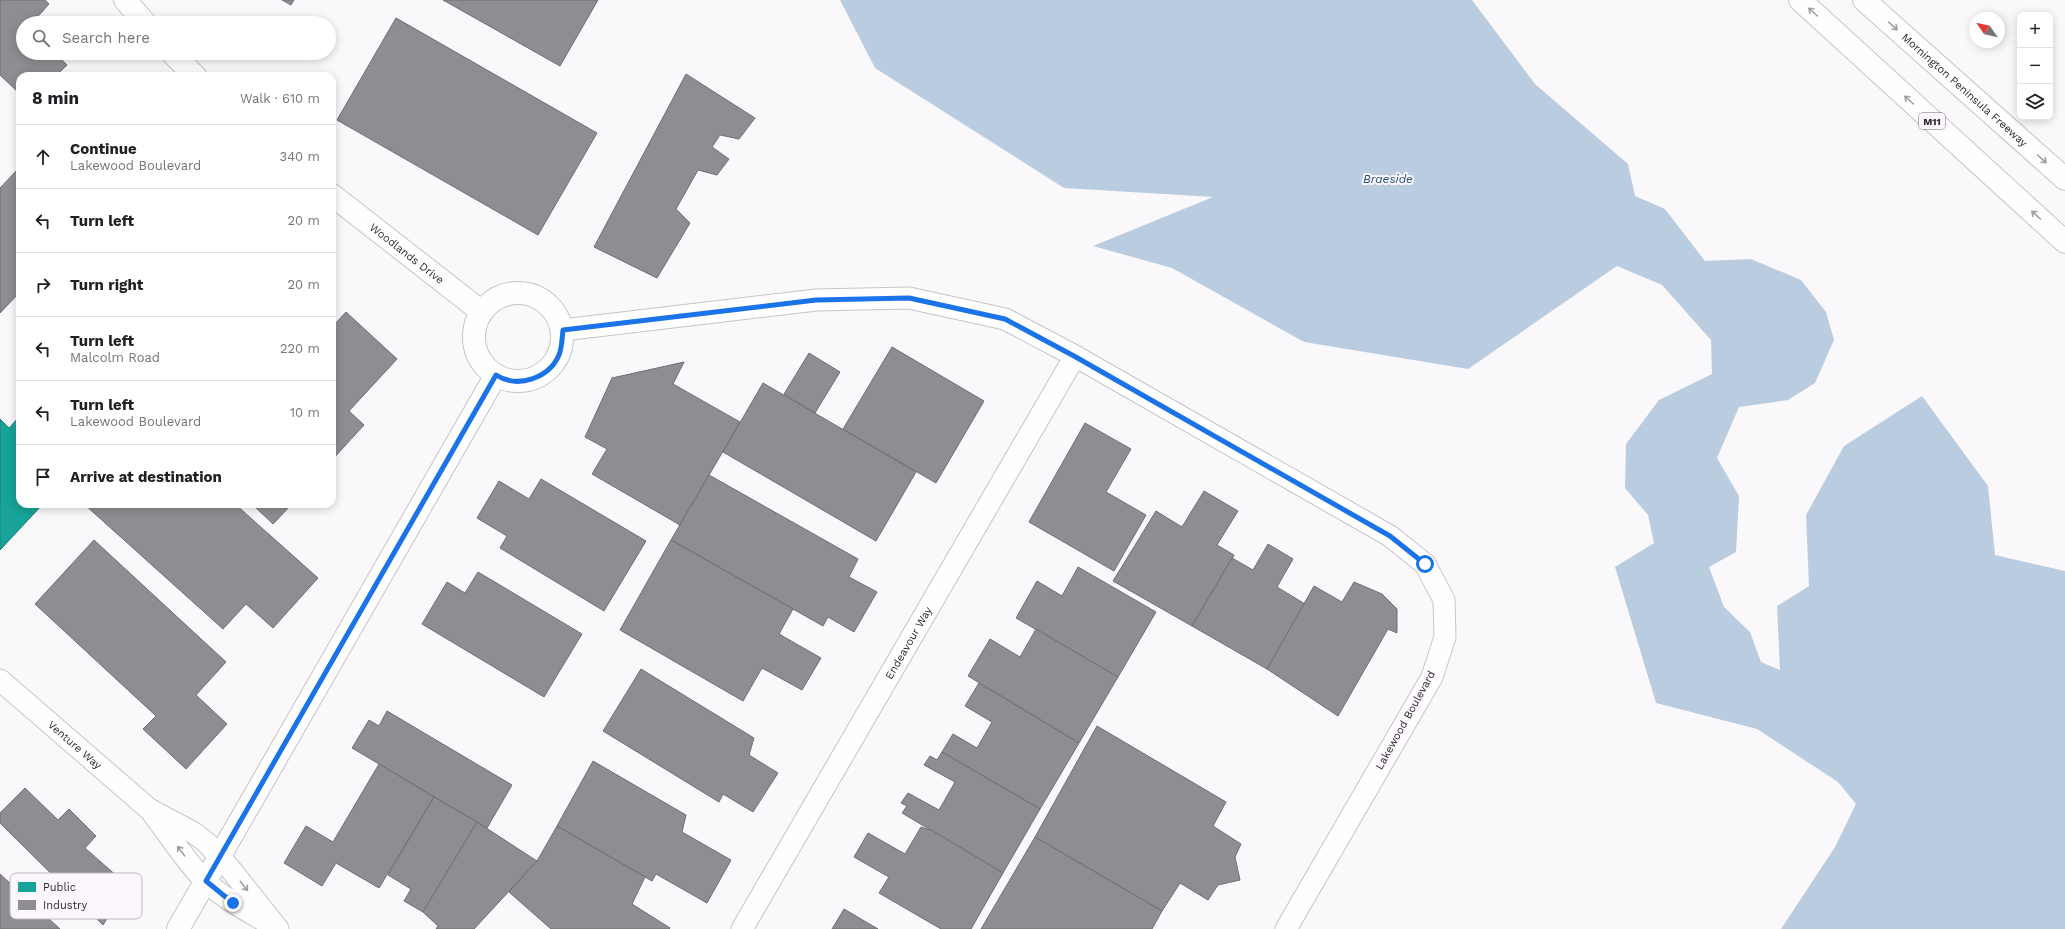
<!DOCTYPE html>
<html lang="en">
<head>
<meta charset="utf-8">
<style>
  :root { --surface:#fff; --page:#f6f6f6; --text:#202124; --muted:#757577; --line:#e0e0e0 }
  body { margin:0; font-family:"Work Sans",sans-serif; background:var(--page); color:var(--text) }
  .controls { position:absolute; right:12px; top:12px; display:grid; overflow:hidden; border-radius:8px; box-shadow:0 2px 10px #0003 }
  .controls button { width:36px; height:36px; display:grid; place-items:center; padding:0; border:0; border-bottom:1px solid var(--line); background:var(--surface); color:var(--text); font:20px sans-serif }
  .compass { position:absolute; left:1969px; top:12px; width:36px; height:36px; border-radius:50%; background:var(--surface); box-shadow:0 2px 10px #0003; rotate:304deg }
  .stop { position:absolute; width:12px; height:12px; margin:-9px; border:3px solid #1a73e8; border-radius:50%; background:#fff }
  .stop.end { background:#1a73e8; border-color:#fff; box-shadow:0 1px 4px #0008 }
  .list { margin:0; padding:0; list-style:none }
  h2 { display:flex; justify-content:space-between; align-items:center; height:52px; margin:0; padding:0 16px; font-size:17px }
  h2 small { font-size:13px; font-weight:400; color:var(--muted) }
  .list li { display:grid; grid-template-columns:26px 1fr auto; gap:12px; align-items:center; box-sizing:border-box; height:64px; padding:0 16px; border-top:1px solid var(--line) }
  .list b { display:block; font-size:15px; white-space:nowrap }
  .list p { margin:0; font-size:13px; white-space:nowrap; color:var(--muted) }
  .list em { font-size:13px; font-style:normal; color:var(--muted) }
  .icon { flex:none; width:22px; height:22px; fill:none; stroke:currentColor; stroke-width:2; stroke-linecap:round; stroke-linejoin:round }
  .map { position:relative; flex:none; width:2065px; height:929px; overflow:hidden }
  .search { position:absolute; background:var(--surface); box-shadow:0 2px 10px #0003; left:16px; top:16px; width:320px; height:44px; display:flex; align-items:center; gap:10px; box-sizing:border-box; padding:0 14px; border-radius:22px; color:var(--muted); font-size:15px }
  .panel { position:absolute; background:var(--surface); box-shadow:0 2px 10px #0003; left:16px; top:72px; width:320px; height:436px; border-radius:12px }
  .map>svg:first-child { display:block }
</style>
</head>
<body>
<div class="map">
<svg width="2065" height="929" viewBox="0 0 2065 929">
  <rect width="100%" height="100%" fill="#fbf8fc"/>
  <polygon fill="#bacde0" points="840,0 1472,0 1535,84 1628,164 1635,196 1665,209 1705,261 1751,259 1801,280 1826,312 1834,340 1815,383 1788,400 1739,407 1717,458 1739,496 1736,552 1709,567 1724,607 1750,632 1761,662 1780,670 1777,606 1809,586 1806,515 1844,446 1922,396 1988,486 1995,555 2065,571 2065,929 1781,929 1835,847 1856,804 1838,782 1757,729 1656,703 1615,567 1654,543 1648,515 1625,488 1626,444 1659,400 1712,374 1711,340 1662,285 1617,266 1468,369 1304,342 1172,268 1093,246 1213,197 1064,188 875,68"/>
  <polygon fill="#17a398" stroke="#1d7e78" points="20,416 20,504 43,504 0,550 0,419 9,428"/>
  <g fill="#8d8d92" stroke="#706e73">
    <polygon points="0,0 45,0 49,4 32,23 23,23 23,53 55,53 67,65 56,76 20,76 20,94 0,75"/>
    <polygon points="282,0 294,0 291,5"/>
    <polygon points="443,0 598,0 560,66"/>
    <polygon points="396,18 597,133 538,235 337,120"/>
    <polygon points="686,74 755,118 739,139 720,135 712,147 729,159 717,175 698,170 676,209 690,223 657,278 594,247"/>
    <polygon points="20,167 20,292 0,313 0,188"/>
    <polygon points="346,312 397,359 349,411 364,425 332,460 332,327"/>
    <polygon points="892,347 984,401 936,483 843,429"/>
    <polygon points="809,353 840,372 815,413 784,394"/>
    <polygon points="684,362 673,384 740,422 680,525 592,474 607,449 585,437 612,378"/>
    <polygon points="763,383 916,472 876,541 723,452"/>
    <polygon points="1085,423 1131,449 1106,492 1146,515 1114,571 1029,522"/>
    <polygon points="709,475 858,559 849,577 877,592 854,632 828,617 823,626 671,540"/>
    <polygon points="541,479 646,541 604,611 500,548 507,536 477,518 499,481 529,499"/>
    <polygon points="1204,491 1238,511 1217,545 1234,555 1192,626 1113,581 1156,511 1182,527"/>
    <polygon points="84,504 235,504 318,578 273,628 246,604 223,629"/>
    <polygon points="252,504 292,504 273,524"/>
    <polygon points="94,540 226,662 196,695 227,724 186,769 143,729 156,716 35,604"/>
    <polygon points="671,540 793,609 779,634 821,658 802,690 762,668 743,701 620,630"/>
    <polygon points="1268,544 1293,559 1277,587 1305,604 1267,669 1192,626 1232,558 1253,570"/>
    <polygon points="1078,567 1156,612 1118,677 1016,618 1037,581 1062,596"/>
    <polygon points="478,572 582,634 544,697 422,624 447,582 465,593"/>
    <polygon points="1354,582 1382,594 1397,609 1397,633 1388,629 1338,716 1267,669 1314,586 1342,602"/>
    <polygon points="1036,629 1118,677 1079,743 968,676 990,639 1020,657"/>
    <polygon points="641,669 754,738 749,755 778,773 753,812 723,794 719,802 603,731"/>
    <polygon points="979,683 1079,743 1040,809 942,752 953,734 977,748 992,722 965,706"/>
    <polygon points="387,711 512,785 487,828 352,748 369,720 379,726"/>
    <polygon points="1097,726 1226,802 1213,826 1241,844 1235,857 1240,880 1218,885 1208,900 1180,883 1162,911 1035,837"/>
    <polygon points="942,752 1040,809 1003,873 902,813 907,806 901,803 908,793 939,810 955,782 924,765 930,756 937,760"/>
    <polygon points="593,761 686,815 682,832 731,860 707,903 656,874 652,881 557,826"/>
    <polygon points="379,764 434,797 379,888 336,863 322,886 284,863 306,826 333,842"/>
    <polygon points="25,788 58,820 69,809 96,836 85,848 127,885 103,925 0,823 0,813"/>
    <polygon points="434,797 477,822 423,912 404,901 411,889 388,875"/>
    <polygon points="477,822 537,861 474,929 436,929 438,926 423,912"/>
    <polygon points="557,826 645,877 632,904 670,928 669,929 551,929 509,892 537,861"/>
    <polygon points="921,827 933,831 1003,873 971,929 941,929 879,893 889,877 854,857 868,833 905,854"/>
    <polygon points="1035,837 1162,911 1152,929 981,929"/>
    <polygon points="0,874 60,929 0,929"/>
    <polygon points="844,909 878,929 832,929"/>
  </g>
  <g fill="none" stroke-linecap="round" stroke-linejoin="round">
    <g stroke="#c7c4c8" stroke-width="23">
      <g id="street">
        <polyline points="563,330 816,300 909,298 1005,319 1075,356 1390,536 1425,564 1444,600 1445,637 1432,677 1286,929"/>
        <path id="s1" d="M0,680L149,809L194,833L207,843L232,871L278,929"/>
        <path d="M153,814C170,836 185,860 204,880C223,898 246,910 268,923"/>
        <path id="s2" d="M742,929L1075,356"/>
      </g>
    </g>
    <g stroke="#c7c4c8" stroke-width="24">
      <g id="secondary">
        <polyline points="125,0 145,23"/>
        <polyline points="172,53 195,76"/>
        <path id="s3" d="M332,195L482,312"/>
        <circle cx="518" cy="337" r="44"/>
        <polyline points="178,929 496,375"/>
      </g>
    </g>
    <g stroke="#c7c4c8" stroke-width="24">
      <g id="highway">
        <polyline points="1800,0 2065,242"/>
        <path id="s4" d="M1864,0L2065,179"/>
      </g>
    </g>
    <use href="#street" stroke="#fefeff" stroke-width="21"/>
    <use href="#secondary" stroke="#fefeff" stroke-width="22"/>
    <use href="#highway" stroke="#fefeff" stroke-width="22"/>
  </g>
  <defs><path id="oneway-shaft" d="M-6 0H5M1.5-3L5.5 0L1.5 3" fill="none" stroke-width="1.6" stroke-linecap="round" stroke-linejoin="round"/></defs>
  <g stroke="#9f9da0">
    <use href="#oneway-shaft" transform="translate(1813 12) rotate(-138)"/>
    <use href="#oneway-shaft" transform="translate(1893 26) rotate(42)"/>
    <use href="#oneway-shaft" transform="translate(1909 100) rotate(-138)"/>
    <use href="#oneway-shaft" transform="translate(2042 159) rotate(42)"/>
    <use href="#oneway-shaft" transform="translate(2036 215) rotate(-138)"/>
    <use href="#oneway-shaft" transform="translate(181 851) rotate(-126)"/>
    <use href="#oneway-shaft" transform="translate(244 886) rotate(52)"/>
  </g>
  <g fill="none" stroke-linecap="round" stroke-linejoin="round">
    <path stroke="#1a73e8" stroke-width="5" d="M233,903L206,881L496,375C518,389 549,378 559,355C562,347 562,339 563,330L816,300L909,298L1005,319L1074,356L1390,536L1425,564"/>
  </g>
  <g text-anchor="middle" stroke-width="4" stroke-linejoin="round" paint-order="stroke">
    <rect fill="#fcf7fd" stroke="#6a656b" stroke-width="1" x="1919" y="113" width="26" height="16" rx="3"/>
    <g font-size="10" font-weight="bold" fill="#2b262c">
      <text x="1932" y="125">M11</text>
    </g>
    <g font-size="11" fill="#2b262c" stroke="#fcf7fd">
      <text dy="4" stroke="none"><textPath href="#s4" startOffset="135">Mornington Peninsula Freeway</textPath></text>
      <text dy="4" stroke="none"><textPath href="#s3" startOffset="95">Woodlands Drive</textPath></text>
      <text dy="4" stroke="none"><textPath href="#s2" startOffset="331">Endeavour Way</textPath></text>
      <text transform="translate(1405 720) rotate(-61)" y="4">Lakewood Boulevard</text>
      <text dy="4" stroke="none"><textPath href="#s1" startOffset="99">Venture Way</textPath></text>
    </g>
    <g font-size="12" font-style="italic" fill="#245074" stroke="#fcf7fd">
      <text x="1388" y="183">Braeside</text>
    </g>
  </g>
  <rect x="10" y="873" width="132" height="46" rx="6" fill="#fcf7fd" stroke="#bdb8be" stroke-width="1"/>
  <rect x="18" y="882" width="18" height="10" fill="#17a398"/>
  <rect x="18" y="900" width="18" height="10" fill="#8d8d92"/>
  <g font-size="11" fill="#2b262c">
    <text x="43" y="891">Public</text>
    <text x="43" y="909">Industry</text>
  </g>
</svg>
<div class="controls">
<button>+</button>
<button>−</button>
<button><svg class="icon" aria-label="layers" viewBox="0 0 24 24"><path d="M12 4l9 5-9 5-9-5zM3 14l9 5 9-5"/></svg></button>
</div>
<svg class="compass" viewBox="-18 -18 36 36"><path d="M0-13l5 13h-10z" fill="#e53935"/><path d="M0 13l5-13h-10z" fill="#757577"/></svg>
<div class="stop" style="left:1425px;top:564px"></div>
<div class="stop end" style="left:233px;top:903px"></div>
<div class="search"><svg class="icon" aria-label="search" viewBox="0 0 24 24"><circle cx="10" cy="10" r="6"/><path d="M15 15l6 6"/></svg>Search here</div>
<section class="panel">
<h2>8 min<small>Walk · 610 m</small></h2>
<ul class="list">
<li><svg class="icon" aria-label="ahead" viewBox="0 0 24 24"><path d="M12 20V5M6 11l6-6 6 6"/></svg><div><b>Continue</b><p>Lakewood Boulevard</p></div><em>340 m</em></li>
<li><svg class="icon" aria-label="left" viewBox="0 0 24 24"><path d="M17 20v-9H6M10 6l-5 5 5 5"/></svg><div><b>Turn left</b></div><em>20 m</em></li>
<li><svg class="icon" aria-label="right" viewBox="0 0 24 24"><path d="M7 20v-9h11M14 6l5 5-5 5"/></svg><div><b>Turn right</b></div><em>20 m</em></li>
<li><svg class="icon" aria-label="left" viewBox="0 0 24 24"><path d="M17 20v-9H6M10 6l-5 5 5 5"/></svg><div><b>Turn left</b><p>Malcolm Road</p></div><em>220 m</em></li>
<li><svg class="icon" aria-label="left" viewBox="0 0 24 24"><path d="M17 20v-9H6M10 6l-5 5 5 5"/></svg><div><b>Turn left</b><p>Lakewood Boulevard</p></div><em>10 m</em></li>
<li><svg class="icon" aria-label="arrive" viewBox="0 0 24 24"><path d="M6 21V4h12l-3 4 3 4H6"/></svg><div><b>Arrive at destination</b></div></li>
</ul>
</section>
</div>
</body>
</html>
